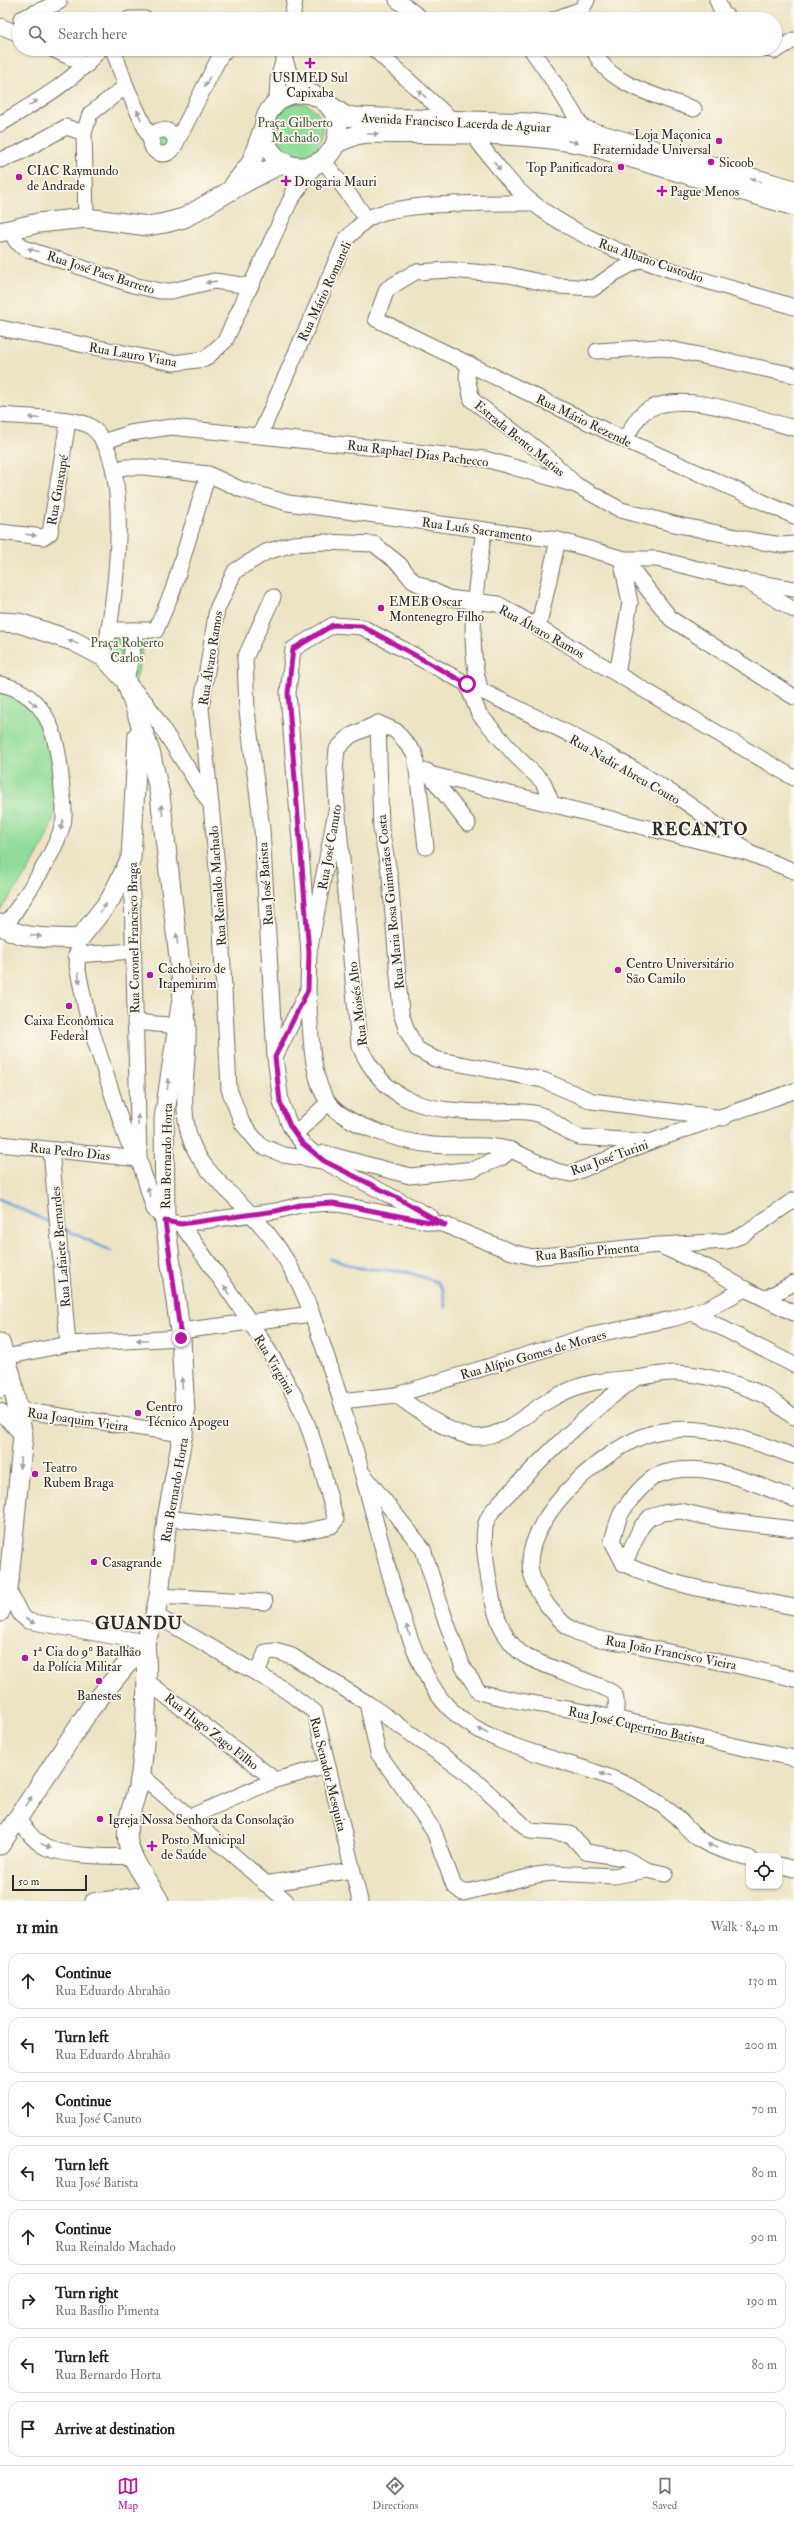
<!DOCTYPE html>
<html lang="en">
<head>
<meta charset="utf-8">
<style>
  :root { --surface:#fff; --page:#f2f2f2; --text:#222; --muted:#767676; --line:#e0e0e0; --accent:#b5179e }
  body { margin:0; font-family:"IM FELL Double Pica",serif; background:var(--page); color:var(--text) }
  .controls { position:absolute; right:12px; bottom:12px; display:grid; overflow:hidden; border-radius:8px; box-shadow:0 1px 3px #0004 }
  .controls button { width:36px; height:36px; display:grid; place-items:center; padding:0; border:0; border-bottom:1px solid var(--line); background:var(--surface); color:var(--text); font:20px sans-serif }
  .scale { position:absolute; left:12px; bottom:10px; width:75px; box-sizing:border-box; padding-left:4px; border:2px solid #2b2b2b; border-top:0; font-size:11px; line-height:14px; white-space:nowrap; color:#2b2b2b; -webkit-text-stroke:3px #fbf7ec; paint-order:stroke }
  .stop { position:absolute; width:12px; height:12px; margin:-9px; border:3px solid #b5179e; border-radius:50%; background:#fff }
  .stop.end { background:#b5179e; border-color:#fff; box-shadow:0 1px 4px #0008 }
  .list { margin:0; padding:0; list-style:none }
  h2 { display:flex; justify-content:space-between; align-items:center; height:52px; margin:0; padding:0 16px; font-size:17px }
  h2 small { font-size:13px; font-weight:400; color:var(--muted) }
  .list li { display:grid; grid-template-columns:26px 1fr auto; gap:12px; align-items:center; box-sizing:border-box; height:56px; margin:0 8px 8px; padding:0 8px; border:1px solid var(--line); border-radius:12px }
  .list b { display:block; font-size:15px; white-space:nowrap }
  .list p { margin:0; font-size:13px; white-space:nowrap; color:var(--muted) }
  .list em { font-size:13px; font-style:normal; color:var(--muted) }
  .icon { flex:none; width:22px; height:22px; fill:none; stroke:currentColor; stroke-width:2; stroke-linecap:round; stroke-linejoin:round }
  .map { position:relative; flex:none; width:794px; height:1901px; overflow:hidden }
  .search { position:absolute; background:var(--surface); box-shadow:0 1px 3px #0004; left:12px; right:12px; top:12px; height:44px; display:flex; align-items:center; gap:10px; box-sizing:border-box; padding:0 14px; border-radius:22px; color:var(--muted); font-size:15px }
  .sheet { height:564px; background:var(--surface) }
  nav { display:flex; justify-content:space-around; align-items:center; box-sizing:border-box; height:56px; border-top:1px solid var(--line); background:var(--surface); font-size:11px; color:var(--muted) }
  nav a { display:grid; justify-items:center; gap:2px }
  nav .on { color:var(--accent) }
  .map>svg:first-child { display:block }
</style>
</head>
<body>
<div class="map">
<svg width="794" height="1901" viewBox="0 0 794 1901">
  <rect width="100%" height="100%" fill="#fbf7ec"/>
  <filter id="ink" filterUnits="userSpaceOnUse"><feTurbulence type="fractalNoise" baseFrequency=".025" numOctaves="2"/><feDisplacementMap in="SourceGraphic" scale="8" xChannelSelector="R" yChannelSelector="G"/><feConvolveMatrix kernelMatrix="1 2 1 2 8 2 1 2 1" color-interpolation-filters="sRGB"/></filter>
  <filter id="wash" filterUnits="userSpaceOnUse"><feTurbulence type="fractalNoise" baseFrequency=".012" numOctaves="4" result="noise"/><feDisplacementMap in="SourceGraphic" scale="16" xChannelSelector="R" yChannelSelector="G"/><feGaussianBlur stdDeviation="0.9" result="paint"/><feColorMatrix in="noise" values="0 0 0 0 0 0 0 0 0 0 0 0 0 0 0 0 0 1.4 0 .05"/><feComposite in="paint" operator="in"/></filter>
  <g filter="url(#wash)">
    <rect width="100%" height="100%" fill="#ede4c5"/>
    <g fill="#90dc99" stroke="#5e8462">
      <circle cx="295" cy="130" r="28"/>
      <circle cx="163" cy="142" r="7"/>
      <polygon points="147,632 135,684 108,654 112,634"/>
      <path d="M0,691L19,697L48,720C51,738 57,758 58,777C62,829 28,871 0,911Z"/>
    </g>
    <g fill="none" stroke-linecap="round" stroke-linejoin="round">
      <g stroke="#6f9ed8" stroke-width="3">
        <polyline points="0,1199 53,1224"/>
        <polyline points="62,1228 111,1251"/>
        <polyline points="330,1259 360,1268 407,1272 437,1282 443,1290 445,1307"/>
      </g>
    </g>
  </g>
  <g filter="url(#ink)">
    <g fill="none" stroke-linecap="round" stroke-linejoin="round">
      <g stroke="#6f6c61" stroke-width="17">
        <g id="minor">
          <polyline points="397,0 422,19"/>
          <polyline points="717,0 722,12 729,19"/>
          <polyline points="21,19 59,2"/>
          <polyline points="129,19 145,19"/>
          <polyline points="292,19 295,0"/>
          <polyline points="555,19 582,9 587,0"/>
          <polyline points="0,26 19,34"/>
          <polyline points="52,49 87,65"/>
          <polyline points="113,49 126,86 152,143"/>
          <polyline points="374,49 452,120"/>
          <polyline points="531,49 558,88 584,130"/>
          <path d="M594,49C605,85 662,97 694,109"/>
          <polyline points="767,49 775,51 794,40"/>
          <polyline points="285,60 291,78 301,93"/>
          <polyline points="277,100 278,79 287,49"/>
          <path d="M0,124C36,102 73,82 100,49"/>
          <circle cx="163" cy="142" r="12"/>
          <path d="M473,135C491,158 510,185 533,203C605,259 708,280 794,307"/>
          <polyline points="175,145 220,56 227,49"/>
          <polyline points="0,160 19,153 66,127 84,133"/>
          <polyline points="324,161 367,219"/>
          <polyline points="292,194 296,180 294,166"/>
          <polyline points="86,218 84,133 90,114 126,86"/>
          <polyline points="9,229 16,241 24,248 133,285 160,291 171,291 214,281 250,286"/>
          <polyline points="641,259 615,273 594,288 558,286 509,275 450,270 415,272 387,289 376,319 625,440 794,516"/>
          <polyline points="0,328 173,363 205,359 225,341 290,201 316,164"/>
          <polyline points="597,351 660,347 794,375"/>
          <polyline points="469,364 467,377 472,400 546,456 574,483"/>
          <path d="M0,415C19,417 73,417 88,425C138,454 113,610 104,657"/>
          <path d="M260,435L346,239C353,233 359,225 366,220C392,201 498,203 533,203"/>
          <path d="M625,440C631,429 637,415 649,409C687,389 754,418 794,428"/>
          <polyline points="103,442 130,433 171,427 485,459 576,485 621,510 674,524 756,541 782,545 794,544"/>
          <polyline points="114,471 125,467 144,467 208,474 240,489 288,503 558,540 624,559 671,619 794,697"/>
          <polyline points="0,532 43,537 50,533 68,421"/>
          <polyline points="624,559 657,559 746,581 794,610"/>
          <polyline points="753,582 794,589"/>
          <polyline points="273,597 245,658 247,711 262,829 275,1057 281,1102 290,1126 302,1143 323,1161"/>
          <polyline points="538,628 558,540"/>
          <polyline points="109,630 156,630 173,590 208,474"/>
          <polyline points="136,630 126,681 147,704 211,805 219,889 229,1089 242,1123 260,1145 284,1155 323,1161 431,1217"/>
          <polyline points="617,674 630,603 621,558"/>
          <path d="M0,684C53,695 59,746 62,790C63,800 66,814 63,824C52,861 25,895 5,927"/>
          <path d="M467,684C560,728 672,781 747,851"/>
          <path d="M481,691C465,642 477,580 484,530"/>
          <polyline points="378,723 381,829 390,877 401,1013 407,1031 417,1049 435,1059 543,1080 592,1101 724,1118"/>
          <polyline points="427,771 468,824"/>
          <polyline points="429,774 749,853 794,871"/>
          <polyline points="211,805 201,708 217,609 235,571 266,552 293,544 323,542 374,544 399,564 413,581 448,598 498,604 794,778"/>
          <path d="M337,806L359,1045C386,1106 428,1111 490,1112C504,1112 519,1110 533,1113C550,1115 563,1131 579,1137L650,1142"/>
          <polyline points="131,858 139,1158"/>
          <polyline points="79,939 77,966 88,1019 127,1140 139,1159 154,1209 165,1221 181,1224 276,1211 300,1205 333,1203 445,1225 512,1252 532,1257 659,1245 709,1268 745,1289 794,1313"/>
          <polyline points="309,952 288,693 293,649 333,625 362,627 467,684 479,714 516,756 543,782 552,804"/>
          <polyline points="76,955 134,951"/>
          <path d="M308,992C311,1024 309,1075 328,1102C344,1125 406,1143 433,1145C461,1148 482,1142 511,1150"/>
          <path d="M185,1001C195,1045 177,1093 189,1135C198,1167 228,1190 250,1213C278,1242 298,1276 311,1312C336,1379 355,1448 374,1516C388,1567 411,1669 448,1707C498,1757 586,1758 646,1795C655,1800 665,1807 673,1814C683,1822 691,1835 702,1841C716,1850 733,1853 749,1858"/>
          <polyline points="135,1022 178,1026"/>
          <polyline points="276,1055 308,990 309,952 337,806 335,771 337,749 350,736 378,723 396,731 415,754 426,847"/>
          <polyline points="295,1134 328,1103"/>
          <polyline points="0,1144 139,1159"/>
          <polyline points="51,1150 68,1344"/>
          <polyline points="324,1153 410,1176 474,1169 501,1158 511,1150 556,1171 571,1174 650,1142 794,1091"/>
          <polyline points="661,1245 727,1241 741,1236 794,1200"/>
          <polyline points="766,1298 794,1283"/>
          <polyline points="693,1313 794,1365"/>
          <polyline points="180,1331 312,1314"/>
          <polyline points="6,1357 68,1344 181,1338"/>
          <polyline points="0,1390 11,1375"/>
          <path d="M396,1395C415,1409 452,1436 475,1437C505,1438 528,1411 553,1398C584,1381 601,1381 634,1378C649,1377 662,1372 676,1373C697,1373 740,1384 759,1393C771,1398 783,1409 794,1417"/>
          <polyline points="341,1401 396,1395 588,1336 672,1319 711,1307 745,1289"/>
          <polyline points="19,1410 183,1434"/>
          <polyline points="0,1411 23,1436"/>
          <path d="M794,1456C749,1440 702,1421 653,1433C607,1445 531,1512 530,1562C530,1578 539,1595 548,1606C555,1615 566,1627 576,1632C590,1639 615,1641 630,1644C685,1656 740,1664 794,1679"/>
          <path d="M364,1475L423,1549L443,1613L462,1665L479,1692C518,1703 557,1706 595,1714C662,1728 727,1746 794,1758"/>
          <path d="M167,1518L296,1533L331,1526L336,1520C324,1480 315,1436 296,1399C264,1337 221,1280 181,1224"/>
          <path d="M624,1564L612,1541C615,1532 617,1520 622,1512C628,1502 647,1479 658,1475C702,1458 754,1483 794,1499"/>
          <polyline points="624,1564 641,1527 650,1517 663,1513 680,1511 720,1520 794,1529"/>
          <path d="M624,1564C677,1589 737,1595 794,1607"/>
          <polyline points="8,1590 21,1615 28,1621 145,1642"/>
          <polyline points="159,1596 265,1602"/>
          <polyline points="155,1615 282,1688 315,1712 360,1901"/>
          <polyline points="257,1673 266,1652 275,1651 292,1656 367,1703 467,1773 530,1831 570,1834 586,1852 624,1858 647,1870 665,1874"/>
          <polyline points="148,1682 275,1780"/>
          <polyline points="367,1703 378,1753 433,1829 454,1886 463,1893 536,1875 552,1873 614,1876 647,1870"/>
          <path d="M615,1719C615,1713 618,1701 615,1695C611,1687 538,1665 524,1655C504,1641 495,1615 491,1592C488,1574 481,1540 486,1523C491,1508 508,1495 519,1483C555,1446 592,1409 636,1378"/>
          <polyline points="141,1775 286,1901"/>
          <polyline points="190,1817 275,1780 327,1766"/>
          <path d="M18,1820C26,1829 35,1843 47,1848C70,1857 108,1856 133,1857"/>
          <polyline points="779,1865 794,1869"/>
          <polyline points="265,1884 352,1870"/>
          <polyline points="93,1901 141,1895 152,1888"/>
        </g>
      </g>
      <g stroke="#6f6c61" stroke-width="21">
        <g id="major">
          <circle cx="301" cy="130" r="37"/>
          <polyline points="329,105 345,116 354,117 529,123 584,130 794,190"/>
          <path d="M336,143L356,135L368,133C441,135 517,130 588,145L794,206"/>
          <polyline points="234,185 251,163 264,127"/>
          <polyline points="0,232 38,223 86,218 148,226 165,223 184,218 242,184 284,162"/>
          <polyline points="0,622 19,623 73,641 104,657 126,681 151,755 160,795 183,992 164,1119 165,1221 181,1338 185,1413 183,1434 167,1518 159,1596 155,1615 145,1642 90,1709 0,1845"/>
          <path d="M0,924C21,941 53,937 79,939L110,900L131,858L138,735"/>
          <polyline points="0,1343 11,1375 23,1436 8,1590 0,1612"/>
          <path d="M145,1642C149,1686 146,1730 141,1773C138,1796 124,1818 128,1842C132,1863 149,1882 159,1901"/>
        </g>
      </g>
      <use href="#minor" stroke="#fff" stroke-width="15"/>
      <use href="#major" stroke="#fff" stroke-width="19"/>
    </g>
    <defs><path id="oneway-solid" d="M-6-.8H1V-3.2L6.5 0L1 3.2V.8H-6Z"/></defs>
    <g fill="#a0a0a0">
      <use href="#oneway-solid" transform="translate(207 82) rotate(117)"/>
      <use href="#oneway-solid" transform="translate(422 94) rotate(-139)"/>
      <use href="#oneway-solid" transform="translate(33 103) rotate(-31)"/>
      <use href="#oneway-solid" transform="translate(139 115) rotate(-114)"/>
      <use href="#oneway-solid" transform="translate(373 134)"/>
      <use href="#oneway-solid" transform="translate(573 142) rotate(12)"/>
      <use href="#oneway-solid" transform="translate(497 166) rotate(51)"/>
      <use href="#oneway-solid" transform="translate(756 180) rotate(-164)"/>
      <use href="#oneway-solid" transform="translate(33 250) rotate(-162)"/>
      <use href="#oneway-solid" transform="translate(211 282) rotate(172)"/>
      <use href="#oneway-solid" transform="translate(34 418) rotate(-175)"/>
      <use href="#oneway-solid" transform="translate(31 535) rotate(7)"/>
      <use href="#oneway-solid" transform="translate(73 642) rotate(-157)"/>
      <use href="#oneway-solid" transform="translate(33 703) rotate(41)"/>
      <use href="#oneway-solid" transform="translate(162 810) rotate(-98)"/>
      <use href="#oneway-solid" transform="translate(62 825) rotate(104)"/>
      <use href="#oneway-solid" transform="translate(103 908) rotate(-49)"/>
      <use href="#oneway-solid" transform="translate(36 936) rotate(4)"/>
      <use href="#oneway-solid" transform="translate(177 939) rotate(-97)"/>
      <use href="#oneway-solid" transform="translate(79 978) rotate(80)"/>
      <use href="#oneway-solid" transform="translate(168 1084) rotate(-82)"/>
      <use href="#oneway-solid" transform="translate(138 1120) rotate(-91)"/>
      <use href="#oneway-solid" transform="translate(149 1192) rotate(-106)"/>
      <use href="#oneway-solid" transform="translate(227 1290) rotate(-125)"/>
      <use href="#oneway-solid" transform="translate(142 1340) rotate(177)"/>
      <use href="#oneway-solid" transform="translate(182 1383) rotate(-94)"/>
      <use href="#oneway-solid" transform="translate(20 1463) rotate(95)"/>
      <use href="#oneway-solid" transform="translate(30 1621) rotate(29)"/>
      <use href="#oneway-solid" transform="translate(408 1630) rotate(-110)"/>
      <use href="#oneway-solid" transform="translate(483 1731) rotate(-150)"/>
      <use href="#oneway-solid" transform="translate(605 1775) rotate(-160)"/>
      <use href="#oneway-solid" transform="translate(29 1801) rotate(-59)"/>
      <use href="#oneway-solid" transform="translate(46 1846) rotate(26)"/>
      <use href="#oneway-solid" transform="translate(712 1846) rotate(-157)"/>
    </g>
  </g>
  <g fill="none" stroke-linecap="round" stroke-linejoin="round" filter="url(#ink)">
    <polyline stroke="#b5179e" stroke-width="5" points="181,1338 165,1221 181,1224 276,1211 300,1205 333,1203 445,1225 396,1197 324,1161 302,1143 290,1126 280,1102 275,1057 308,990 309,952 288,693 293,649 333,625 362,626 467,684"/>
  </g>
  <g fill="#b5179e" stroke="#fbf7ec" stroke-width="1.5">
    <path d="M308 57h4v4h4v4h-4v4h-4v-4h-4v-4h4z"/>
    <circle cx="719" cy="141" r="4"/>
    <circle cx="711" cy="162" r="4"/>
    <circle cx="621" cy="167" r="4"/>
    <circle cx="19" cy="177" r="4"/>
    <path d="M284 175h4v4h4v4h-4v4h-4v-4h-4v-4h4z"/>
    <path d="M660 185h4v4h4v4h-4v4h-4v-4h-4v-4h4z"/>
    <circle cx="381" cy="608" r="4"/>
    <circle cx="618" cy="970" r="4"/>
    <circle cx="150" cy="975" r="4"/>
    <circle cx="69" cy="1006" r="4"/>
    <circle cx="138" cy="1413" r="4"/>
    <circle cx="35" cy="1474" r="4"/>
    <circle cx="94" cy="1562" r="4"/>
    <circle cx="25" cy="1658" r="4"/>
    <circle cx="99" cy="1681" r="4"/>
    <circle cx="100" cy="1819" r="4"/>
    <path d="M150 1840h4v4h4v4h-4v4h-4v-4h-4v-4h4z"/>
  </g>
  <g text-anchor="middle" stroke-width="3.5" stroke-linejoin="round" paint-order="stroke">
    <g font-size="13" fill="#2b2b2b" stroke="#fbf7ec" text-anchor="start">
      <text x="310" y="82" text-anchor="middle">USIMED Sul<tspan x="310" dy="15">Capixaba</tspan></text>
      <text x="711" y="139" text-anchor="end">Loja Maçonica<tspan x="711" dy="15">Fraternidade Universal</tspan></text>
      <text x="719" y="167">Sicoob</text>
      <text x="613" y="172" text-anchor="end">Top Panificadora</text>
      <text x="27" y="175">CIAC Raymundo<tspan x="27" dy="15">de Andrade</tspan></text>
      <text x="294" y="186">Drogaria Mauri</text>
      <text x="670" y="196">Pague Menos</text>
      <text x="389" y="606">EMEB Oscar<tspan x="389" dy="15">Montenegro Filho</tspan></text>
      <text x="626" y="968">Centro Universitário<tspan x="626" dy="15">São Camilo</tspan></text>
      <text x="158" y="973">Cachoeiro de<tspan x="158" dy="15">Itapemirim</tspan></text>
      <text x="69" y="1025" text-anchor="middle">Caixa Econômica<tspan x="69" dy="15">Federal</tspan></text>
      <text x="146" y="1411">Centro<tspan x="146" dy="15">Técnico Apogeu</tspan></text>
      <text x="43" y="1472">Teatro<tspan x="43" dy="15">Rubem Braga</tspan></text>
      <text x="102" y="1567">Casagrande</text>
      <text x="33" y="1656">1ª Cia do 9º Batalhão<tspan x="33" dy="15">da Polícia Militar</tspan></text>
      <text x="99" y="1700" text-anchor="middle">Banestes</text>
      <text x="108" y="1824">Igreja Nossa Senhora da Consolação</text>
      <text x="161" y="1844">Posto Municipal<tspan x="161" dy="15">de Saúde</tspan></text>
    </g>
    <g font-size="13" fill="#445746" stroke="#fbf7ec">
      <text x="295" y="127">Praça Gilberto<tspan x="295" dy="15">Machado</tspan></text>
      <text x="127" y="647">Praça Roberto<tspan x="127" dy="15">Carlos</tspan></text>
    </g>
    <g font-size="13" fill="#2b2b2b" stroke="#fbf7ec">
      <text transform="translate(456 122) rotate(3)" y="5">Avenida Francisco Lacerda de Aguiar</text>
      <text transform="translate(651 260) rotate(19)" y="5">Rua Albano Custodio</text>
      <text transform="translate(101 272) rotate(18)" y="5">Rua José Paes Barreto</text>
      <text transform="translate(324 291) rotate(-65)" y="5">Rua Mário Romaneli</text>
      <text transform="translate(133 354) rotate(10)" y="5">Rua Lauro Viana</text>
      <text transform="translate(584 420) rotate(26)" y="5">Rua Mário Rezende</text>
      <text transform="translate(520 438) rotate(39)" y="5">Estrada Bento Matias</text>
      <text transform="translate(418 453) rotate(7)" y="5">Rua Raphael Dias Pachecco</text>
      <text transform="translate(57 490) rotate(-80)" y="5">Rua Guaxupé</text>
      <text transform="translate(477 529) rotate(8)" y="5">Rua Luís Sacramento</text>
      <text transform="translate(542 631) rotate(29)" y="5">Rua Álvaro Ramos</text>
      <text transform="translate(210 658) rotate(-81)" y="5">Rua Álvaro Ramos</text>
      <text transform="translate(625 769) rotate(30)" y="5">Rua Nadir Abreu Couto</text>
      <text transform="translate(329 847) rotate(-80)" y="5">Rua José Canuto</text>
      <text transform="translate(265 884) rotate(-94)" y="5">Rua José Batista</text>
      <text transform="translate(217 886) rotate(-94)" y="5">Rua Reinaldo Machado</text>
      <text transform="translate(390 902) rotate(-96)" y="5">Rua Maria Rosa Guimarães Costa</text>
      <text transform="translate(133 938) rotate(-91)" y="5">Rua Coronel Francisco Braga</text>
      <text transform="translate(357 1004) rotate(-97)" y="5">Rua Moisés Alto</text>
      <text transform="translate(70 1151) rotate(6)" y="5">Rua Pedro Dias</text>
      <text transform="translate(166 1156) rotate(-89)" y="5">Rua Bernardo Horta</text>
      <text transform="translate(609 1157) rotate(-20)" y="5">Rua José Turini</text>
      <text transform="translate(60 1247) rotate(-95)" y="5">Rua Lafaiete Bernardes</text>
      <text transform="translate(587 1251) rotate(-5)" y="5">Rua Basílio Pimenta</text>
      <text transform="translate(533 1354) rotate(-16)" y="5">Rua Alípio Gomes de Moraes</text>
      <text transform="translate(275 1364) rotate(59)" y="5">Rua Virginia</text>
      <text transform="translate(78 1419) rotate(8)" y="5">Rua Joaquim Vieira</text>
      <text transform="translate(174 1490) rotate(-80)" y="5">Rua Bernardo Horta</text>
      <text transform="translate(671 1652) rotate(11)" y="5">Rua João Francisco Vieira</text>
      <text transform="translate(637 1725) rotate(12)" y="5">Rua José Cupertino Batista</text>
      <text transform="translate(212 1731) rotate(38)" y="5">Rua Hugo Zago Filho</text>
      <text transform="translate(329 1774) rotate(76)" y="5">Rua Senador Mesquita</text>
    </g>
    <g font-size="17" font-weight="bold" letter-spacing="1" fill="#2b2b2b" stroke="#fbf7ec">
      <text x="700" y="835">RECANTO</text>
      <text x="139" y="1629">GUANDU</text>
    </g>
  </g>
</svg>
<div class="controls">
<button><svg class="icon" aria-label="locate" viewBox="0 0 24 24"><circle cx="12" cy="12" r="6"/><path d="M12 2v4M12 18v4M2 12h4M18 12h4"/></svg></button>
</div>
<div class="scale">50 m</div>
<div class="stop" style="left:467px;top:684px"></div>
<div class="stop end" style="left:181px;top:1338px"></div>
<div class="search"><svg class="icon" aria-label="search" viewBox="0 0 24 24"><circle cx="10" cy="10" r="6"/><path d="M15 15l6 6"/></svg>Search here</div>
</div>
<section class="sheet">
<h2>11 min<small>Walk · 840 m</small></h2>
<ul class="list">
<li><svg class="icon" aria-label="ahead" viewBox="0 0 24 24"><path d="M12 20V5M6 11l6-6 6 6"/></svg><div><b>Continue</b><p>Rua Eduardo Abrahão</p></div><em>130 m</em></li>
<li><svg class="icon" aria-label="left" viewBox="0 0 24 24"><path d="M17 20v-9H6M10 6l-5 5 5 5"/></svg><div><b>Turn left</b><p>Rua Eduardo Abrahão</p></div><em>200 m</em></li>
<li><svg class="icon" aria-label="ahead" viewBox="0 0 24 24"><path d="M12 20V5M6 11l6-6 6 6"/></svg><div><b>Continue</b><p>Rua José Canuto</p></div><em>70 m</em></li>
<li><svg class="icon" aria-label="left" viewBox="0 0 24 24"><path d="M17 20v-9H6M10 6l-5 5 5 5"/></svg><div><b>Turn left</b><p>Rua José Batista</p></div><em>80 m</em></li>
<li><svg class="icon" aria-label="ahead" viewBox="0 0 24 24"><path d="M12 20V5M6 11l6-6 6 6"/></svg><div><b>Continue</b><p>Rua Reinaldo Machado</p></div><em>90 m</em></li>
<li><svg class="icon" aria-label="right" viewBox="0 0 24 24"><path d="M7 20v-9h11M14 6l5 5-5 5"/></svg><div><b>Turn right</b><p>Rua Basílio Pimenta</p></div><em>190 m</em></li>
<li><svg class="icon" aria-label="left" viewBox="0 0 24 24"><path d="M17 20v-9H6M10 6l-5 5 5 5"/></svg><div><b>Turn left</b><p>Rua Bernardo Horta</p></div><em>80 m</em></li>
<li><svg class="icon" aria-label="arrive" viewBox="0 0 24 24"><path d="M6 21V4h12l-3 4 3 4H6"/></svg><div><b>Arrive at destination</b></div></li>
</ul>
</section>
<nav>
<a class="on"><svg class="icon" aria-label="map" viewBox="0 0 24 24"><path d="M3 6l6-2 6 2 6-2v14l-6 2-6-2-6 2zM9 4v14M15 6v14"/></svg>Map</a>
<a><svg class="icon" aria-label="directions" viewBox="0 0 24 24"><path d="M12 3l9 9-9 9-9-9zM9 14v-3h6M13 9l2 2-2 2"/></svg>Directions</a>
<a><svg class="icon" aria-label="saved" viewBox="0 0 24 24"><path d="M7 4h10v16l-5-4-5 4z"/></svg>Saved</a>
</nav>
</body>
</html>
